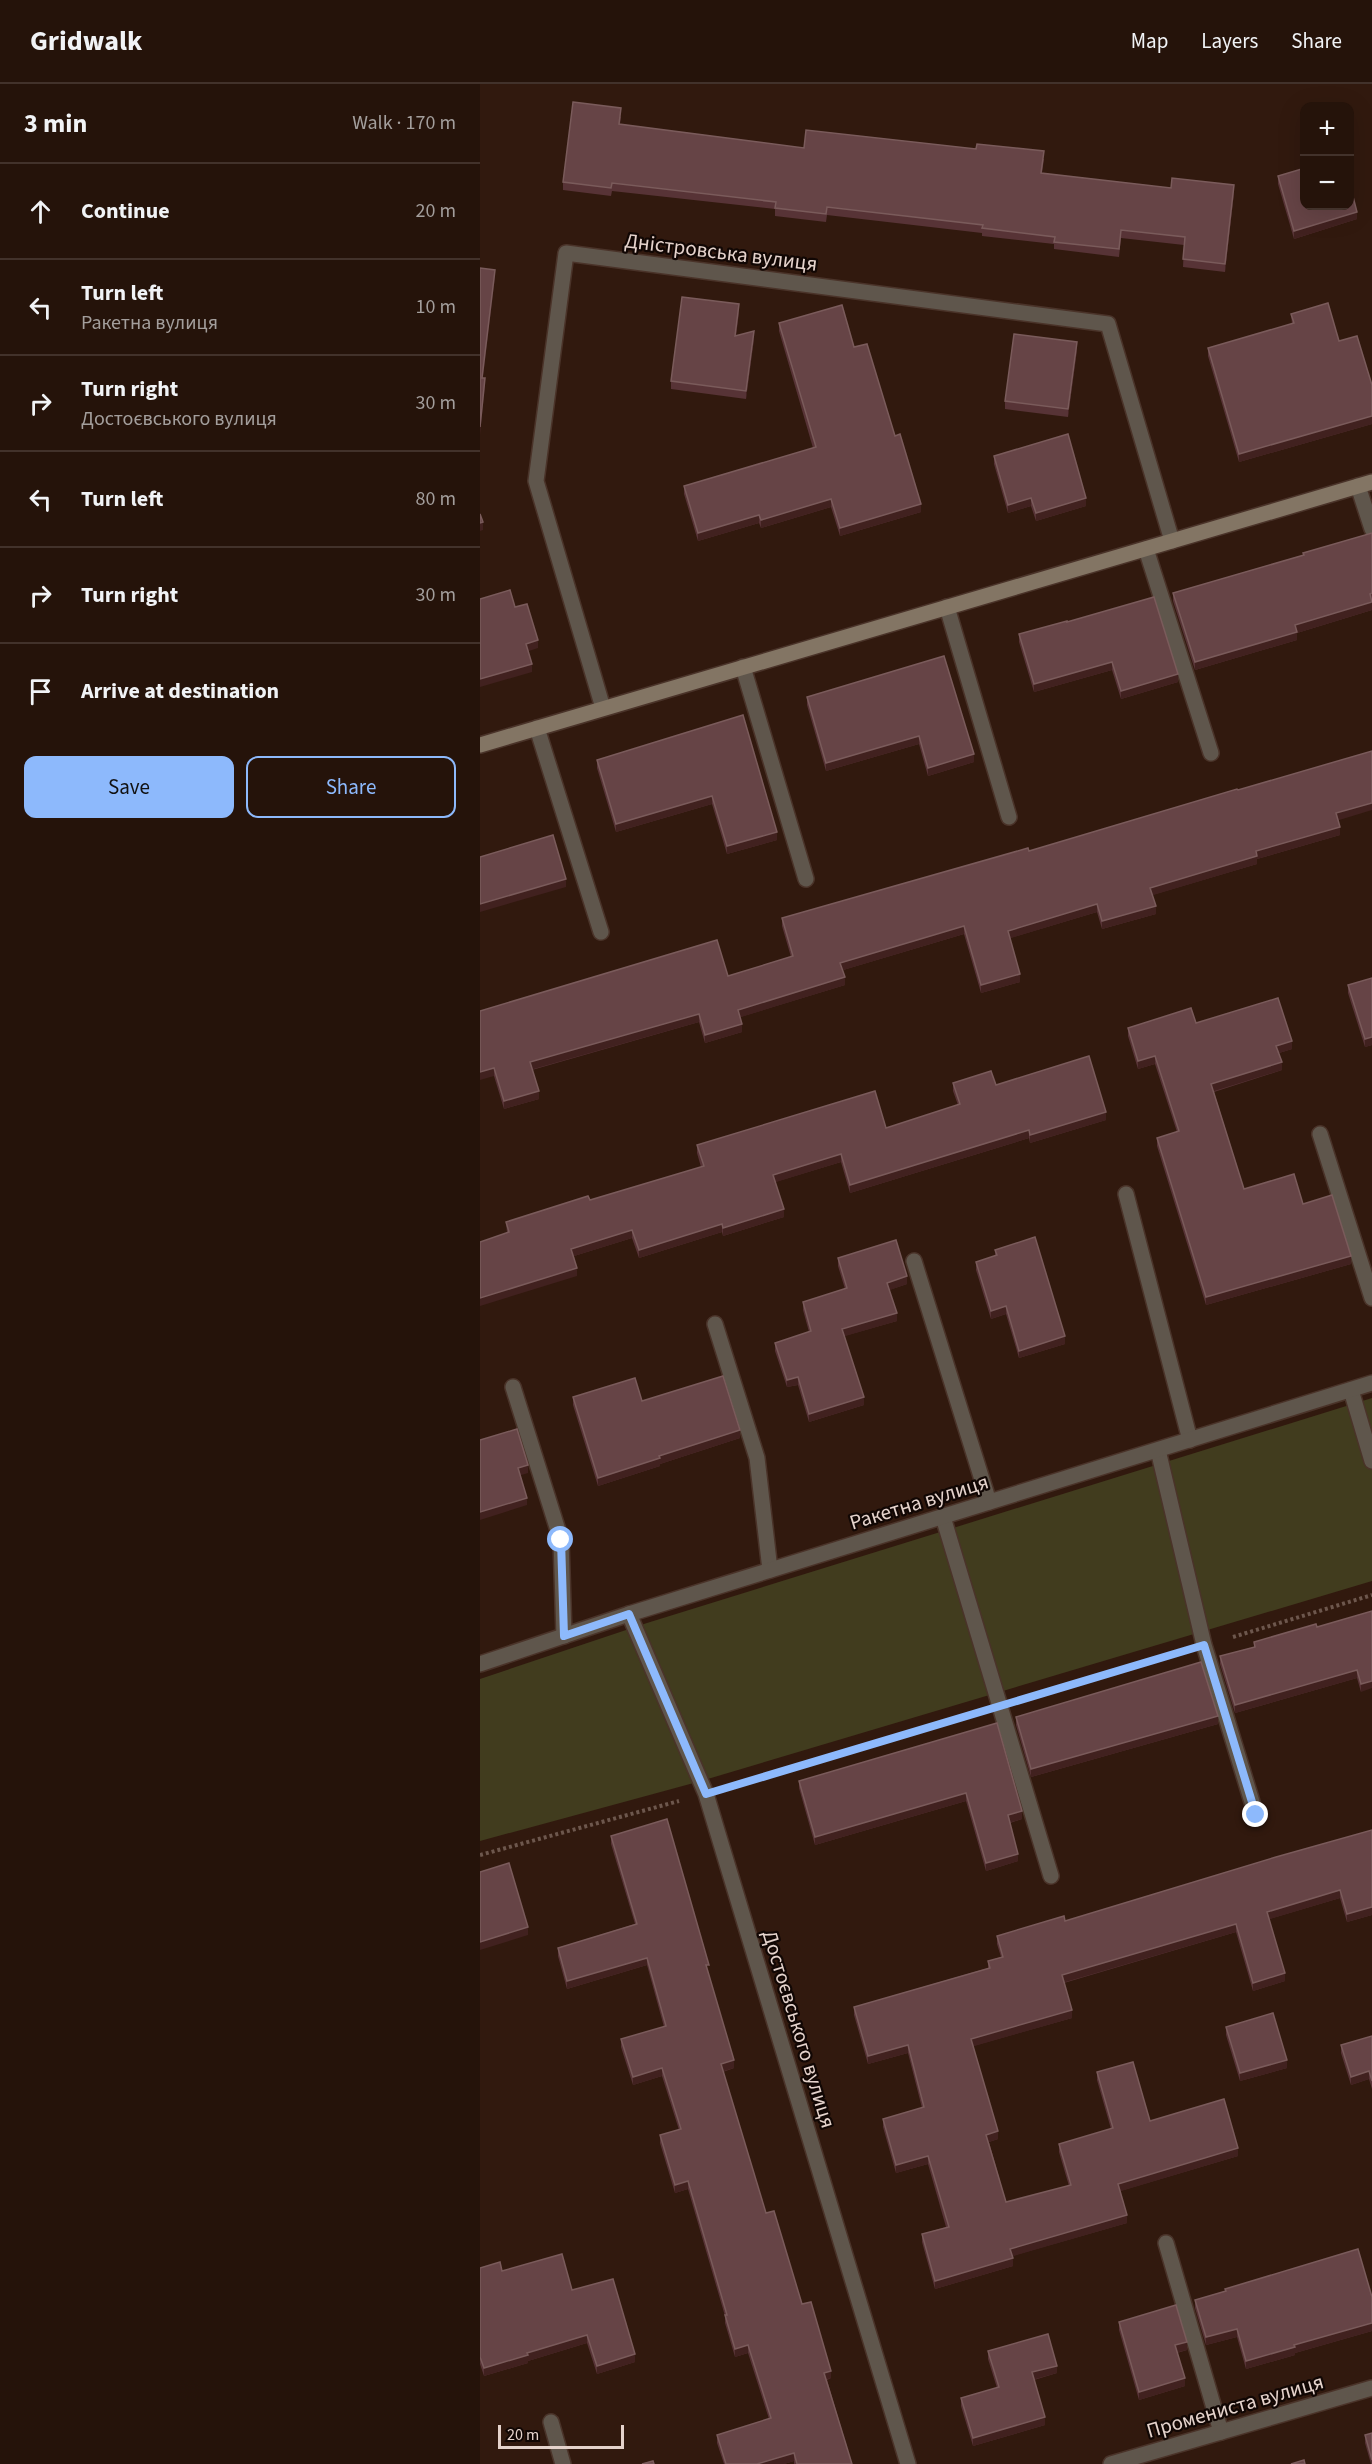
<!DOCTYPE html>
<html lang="en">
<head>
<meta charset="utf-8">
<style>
  :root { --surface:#25130a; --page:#2d1c13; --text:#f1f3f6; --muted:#a39e9c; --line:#42322b; --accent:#8db9fc }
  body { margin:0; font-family:"Source Sans 3",sans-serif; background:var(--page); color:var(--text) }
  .controls { position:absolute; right:18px; top:18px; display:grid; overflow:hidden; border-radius:12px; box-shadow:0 6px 24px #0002 }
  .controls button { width:54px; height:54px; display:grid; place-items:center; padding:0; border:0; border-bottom:2px solid var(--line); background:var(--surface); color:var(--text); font:30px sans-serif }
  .scale { position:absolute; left:18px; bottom:15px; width:126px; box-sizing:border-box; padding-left:6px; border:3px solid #e5d3cc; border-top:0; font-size:16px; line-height:21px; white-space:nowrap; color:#e5d3cc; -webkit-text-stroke:4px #110704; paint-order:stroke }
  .stop { position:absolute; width:18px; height:18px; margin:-14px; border:4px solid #8db9fc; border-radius:50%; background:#fff }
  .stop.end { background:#8db9fc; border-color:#fff; box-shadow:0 2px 6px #0008 }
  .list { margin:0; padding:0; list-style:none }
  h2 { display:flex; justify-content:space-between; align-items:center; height:78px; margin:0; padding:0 24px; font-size:26px }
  h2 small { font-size:20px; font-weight:400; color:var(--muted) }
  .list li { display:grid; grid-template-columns:39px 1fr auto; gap:18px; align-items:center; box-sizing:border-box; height:96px; padding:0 24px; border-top:2px solid var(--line) }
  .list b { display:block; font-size:22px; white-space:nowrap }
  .list p { margin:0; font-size:20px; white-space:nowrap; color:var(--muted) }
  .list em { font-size:20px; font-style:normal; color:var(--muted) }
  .actions { display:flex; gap:12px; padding:18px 24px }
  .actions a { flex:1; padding:14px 0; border:2px solid var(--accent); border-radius:12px; text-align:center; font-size:21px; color:var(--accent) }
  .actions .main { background:var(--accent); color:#111 }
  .icon { flex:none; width:33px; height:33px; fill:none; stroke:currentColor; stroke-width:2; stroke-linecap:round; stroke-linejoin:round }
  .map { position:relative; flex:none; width:892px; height:2380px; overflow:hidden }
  header { display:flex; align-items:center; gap:36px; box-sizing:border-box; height:84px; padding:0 30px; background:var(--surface); border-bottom:2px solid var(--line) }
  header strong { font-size:28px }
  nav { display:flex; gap:33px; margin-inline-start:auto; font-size:21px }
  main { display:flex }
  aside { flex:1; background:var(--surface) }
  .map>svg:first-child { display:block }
</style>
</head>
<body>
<header>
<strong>Gridwalk</strong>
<nav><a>Map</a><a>Layers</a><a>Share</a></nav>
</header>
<main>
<aside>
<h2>3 min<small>Walk · 170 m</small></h2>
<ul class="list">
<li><svg class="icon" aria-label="ahead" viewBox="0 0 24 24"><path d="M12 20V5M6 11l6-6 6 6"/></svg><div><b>Continue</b></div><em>20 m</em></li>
<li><svg class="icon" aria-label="left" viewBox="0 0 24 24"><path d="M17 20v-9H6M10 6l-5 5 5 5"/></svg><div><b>Turn left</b><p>Ракетна вулиця</p></div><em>10 m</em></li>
<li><svg class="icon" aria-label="right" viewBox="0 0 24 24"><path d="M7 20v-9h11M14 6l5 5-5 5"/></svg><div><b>Turn right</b><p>Достоєвського вулиця</p></div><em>30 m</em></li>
<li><svg class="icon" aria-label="left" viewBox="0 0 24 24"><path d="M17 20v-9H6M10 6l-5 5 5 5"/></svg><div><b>Turn left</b></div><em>80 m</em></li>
<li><svg class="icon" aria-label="right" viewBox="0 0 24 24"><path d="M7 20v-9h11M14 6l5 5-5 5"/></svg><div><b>Turn right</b></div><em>30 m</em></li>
<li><svg class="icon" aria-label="arrive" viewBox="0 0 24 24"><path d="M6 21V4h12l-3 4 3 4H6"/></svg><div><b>Arrive at destination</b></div></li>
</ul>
<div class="actions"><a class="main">Save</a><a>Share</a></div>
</aside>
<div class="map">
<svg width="892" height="2380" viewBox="0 0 892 2380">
  <rect width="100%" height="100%" fill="#31190e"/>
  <polygon fill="#413c1e" points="892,1314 892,1497 221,1697 0,1757 0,1595 167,1539"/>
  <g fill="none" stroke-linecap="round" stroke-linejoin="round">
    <g stroke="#4a3329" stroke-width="18">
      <g id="lane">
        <polyline points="878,402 892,445"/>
        <polyline points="666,465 731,669"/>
        <polyline points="467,523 529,733"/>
        <polyline points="263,583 326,795"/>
        <polyline points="57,644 121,848"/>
        <polyline points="840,1050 892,1214"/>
        <polyline points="646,1110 710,1356"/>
        <polyline points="434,1177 509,1418"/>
        <polyline points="235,1240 277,1374 290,1486"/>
        <polyline points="33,1303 81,1456 84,1552"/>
        <polyline points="871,1306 892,1377"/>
        <polyline points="678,1366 724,1561 776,1731"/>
        <polyline points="463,1433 571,1792"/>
        <polyline points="686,2159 741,2348"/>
        <polyline points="71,2338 83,2380"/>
      </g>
    </g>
    <g stroke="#4a3329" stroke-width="18">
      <g id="street">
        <polyline points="123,624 56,397 86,169 628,240 692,457"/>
        <polyline points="149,1530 226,1710 428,2380"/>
        <polyline points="0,1580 149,1530 892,1299"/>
        <polyline points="631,2380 892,2304"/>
      </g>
    </g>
    <g stroke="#4a3329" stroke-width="18">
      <polyline id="secondary" points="0,661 892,398"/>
    </g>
    <g stroke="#6d574d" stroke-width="4" stroke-dasharray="3 3" stroke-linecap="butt">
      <polyline points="753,1553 892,1511"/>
      <polyline points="549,1614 697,1569"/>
      <polyline points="252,1702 493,1630"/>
      <polyline points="0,1771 199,1717"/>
    </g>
    <use href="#lane" stroke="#5f564c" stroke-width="15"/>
    <use href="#street" stroke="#5f564c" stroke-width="15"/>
    <use href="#secondary" stroke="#837564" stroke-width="15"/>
  </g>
  <g fill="#573336">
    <polygon points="141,32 140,40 324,64 564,75 562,89 691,104 754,109 745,188 703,183 704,161 641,154 639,173 574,165 574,160 502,152 502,149 347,131 346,138 295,132 295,125 132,107 131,112 83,106 83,98"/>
    <polygon points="798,92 877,135 814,155 798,100"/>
    <polygon points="259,228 256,252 274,255 266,315 191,305 191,297"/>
    <polygon points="811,230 892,301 892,340 759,378 728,272 728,264 812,240"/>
    <polygon points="299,239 374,263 415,352 441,428 360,452 351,423 281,444 279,439 218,457 204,410 204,402 333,364 299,247"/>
    <polygon points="597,266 588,333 525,325 525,317"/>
    <polygon points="514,372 606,422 556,437 551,422 528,429 514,380"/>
    <polygon points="892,449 892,526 817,549 817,556 715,586 693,517 693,509 823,471 823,469"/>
    <polygon points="587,538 698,598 641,615 632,586 554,608 539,558 539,550"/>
    <polygon points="464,572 494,678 448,692 439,660 346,687 327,621 327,613"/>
    <polygon points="263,631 297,756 247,770 232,720 136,748 117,684 117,676"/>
    <polygon points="758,706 858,736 860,751 777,775 777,780 672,811 676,830 622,845 617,828 530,854 540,898 501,909 484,850 363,886 365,901 260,933 262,948 225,959 219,938 52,986 59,1015 24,1025 14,992 0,927 248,892 311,873 302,842 302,834 549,767"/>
    <polygon points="892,894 892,961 885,963 868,909 868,901"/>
    <polygon points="716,939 812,965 799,969 802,986 734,1008 764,1105 823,1120 871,1180 726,1221 677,1062 677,1054 697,1048 675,980 658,985 648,952 648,944"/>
    <polygon points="473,999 516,1001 626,1036 550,1059 549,1054 370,1109 361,1078 295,1098 304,1133 243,1152 242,1148 159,1174 152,1154 94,1172 97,1192 27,1149 26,1138 110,1116 221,1083 217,1069 217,1061 406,1044 478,1021 473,1007"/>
    <polygon points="515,1166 585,1260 539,1274 526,1230 511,1235 496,1186 496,1178 515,1172"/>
    <polygon points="358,1174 427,1200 409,1206 417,1237 364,1252 384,1321 329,1338 318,1301 307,1303 295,1267 295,1259 329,1248 323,1226 323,1218 365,1205 358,1182"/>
    <polygon points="93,1313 162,1317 260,1354 180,1380 180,1382 118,1402 93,1321"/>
    <polygon points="892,1527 881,1608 877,1594 755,1629 740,1580 740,1572 774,1563 774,1558 837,1543"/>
    <polygon points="536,1633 738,1640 551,1693 536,1641"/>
    <polygon points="517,1639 542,1735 530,1739 538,1777 506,1787 486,1717 335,1761 319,1704 319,1697"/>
    <polygon points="892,1746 892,1831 867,1838 860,1814 789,1835 805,1897 773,1907 756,1848 584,1899 592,1934 493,1962 518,2055 509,2058 526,2118 589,2102 579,2068 579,2060 631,2045 617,1996 617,1988 670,2037 758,2072 640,2107 647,2139 532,2172 533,2182 455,2205 442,2158 442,2150 466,2143 448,2080 416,2089 403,2043 403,2035 442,2024 428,1969 388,1980 374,1931 374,1923 508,1884 508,1877 521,1873 517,1860 517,1852 585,1837"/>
    <polygon points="131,1752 229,1889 228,1889 254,1984 243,1988 286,2129 351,2294 347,2296 372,2380 314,2380 314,2377 304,2380 244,2380 237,2359 237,2351 289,2335 268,2269 255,2273 245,2239 245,2232 208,2105 195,2109 180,2059 180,2051 199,2046 182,1992 153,2001 141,1963 141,1955 184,1943 167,1881 87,1905 78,1872 78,1864 155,1840 131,1760"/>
    <polygon points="746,1943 807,1984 760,1997 746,1951"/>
    <polygon points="892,1952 892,2005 889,1995 871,2001 861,1969 861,1961"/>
    <polygon points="0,2184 22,2187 92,2206 155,2278 117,2290 107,2259 48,2277 48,2279 4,2292 0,2280"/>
    <polygon points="745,2205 892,2213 892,2247 815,2269 815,2271 766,2285 757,2253 726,2261 715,2224 715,2216 745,2207"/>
    <polygon points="639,2238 707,2266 697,2269 705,2302 659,2316 639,2246"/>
    <polygon points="508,2267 577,2289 554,2296 565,2341 493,2362 481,2322 481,2314 517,2304 508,2275"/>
    <polygon points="892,2349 892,2380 891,2380 885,2359 885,2351"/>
  </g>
  <g fill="#41211f">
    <polygon points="754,101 754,109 745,188 745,180"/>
    <polygon points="877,128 877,135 814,155 814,147"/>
    <polygon points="15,186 15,194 2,302 2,294"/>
    <polygon points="259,220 259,228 255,260 255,252"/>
    <polygon points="274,247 274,255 266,315 266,307"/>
    <polygon points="597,258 597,266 588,333 588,325"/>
    <polygon points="5,294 5,302 0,351 0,343"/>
    <polygon points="892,332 892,340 759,378 759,370"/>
    <polygon points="551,414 551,422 528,429 528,421"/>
    <polygon points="606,414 606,422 556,437 556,429"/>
    <polygon points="351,415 351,423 281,444 281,436"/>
    <polygon points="441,420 441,428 360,452 360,444"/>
    <polygon points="279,431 279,439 218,457 218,449"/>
    <polygon points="3,438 3,446 0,447 0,439"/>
    <polygon points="892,518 892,526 817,549 817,556 715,586 715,578 815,541"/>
    <polygon points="58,556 58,564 46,568 46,560"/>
    <polygon points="632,578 632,586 554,608 554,600"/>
    <polygon points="52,580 52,588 0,603 0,595"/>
    <polygon points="698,590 698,598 641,615 641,607"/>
    <polygon points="439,652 439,660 346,687 346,679"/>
    <polygon points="494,670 494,678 448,692 448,684"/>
    <polygon points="232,712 232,720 136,748 136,740"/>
    <polygon points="892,719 892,726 856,737 856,729"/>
    <polygon points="860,743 860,751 777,775 777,780 670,812 670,804 776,767"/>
    <polygon points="297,748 297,756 247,770 247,762"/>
    <polygon points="86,795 86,803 0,828 0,820"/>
    <polygon points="617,820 617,828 528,855 528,847"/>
    <polygon points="676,822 676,830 622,845 622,837"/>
    <polygon points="484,842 484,850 360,887 360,879"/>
    <polygon points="540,890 540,898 501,909 501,901"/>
    <polygon points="365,893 365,901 258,934 258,926"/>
    <polygon points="219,930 219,938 50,986 50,978"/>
    <polygon points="262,940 262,948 225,959 225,951"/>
    <polygon points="892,953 892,961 885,963 885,955"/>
    <polygon points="812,957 812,965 796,970 796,962"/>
    <polygon points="675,972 675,980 658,985 658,977"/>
    <polygon points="802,978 802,986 731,1008 731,1000"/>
    <polygon points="14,984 14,992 0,996 0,988"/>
    <polygon points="59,1007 59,1015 24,1025 24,1017"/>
    <polygon points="626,1028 626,1036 550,1059 550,1051"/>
    <polygon points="549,1046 549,1054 370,1109 370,1101"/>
    <polygon points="361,1070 361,1078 293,1099 293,1091"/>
    <polygon points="304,1125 304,1133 243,1152 243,1144"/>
    <polygon points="242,1140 242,1148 159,1174 159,1166"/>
    <polygon points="152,1146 152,1154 91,1173 91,1165"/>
    <polygon points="871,1172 871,1180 726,1221 726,1213"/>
    <polygon points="97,1184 97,1192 0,1222 0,1214"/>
    <polygon points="427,1192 427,1200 407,1207 407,1199"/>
    <polygon points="526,1222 526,1230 511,1235 511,1227"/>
    <polygon points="417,1229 417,1237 362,1253 362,1245"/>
    <polygon points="585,1252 585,1260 539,1274 539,1267"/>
    <polygon points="318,1293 318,1301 307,1303 307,1296"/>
    <polygon points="384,1313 384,1321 329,1338 329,1330"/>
    <polygon points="260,1346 260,1354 180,1380 180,1382 118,1402 118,1394 179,1372"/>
    <polygon points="48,1381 48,1389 38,1392 38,1384"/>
    <polygon points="47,1414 47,1421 0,1436 0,1428"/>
    <polygon points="877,1586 877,1594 755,1629 755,1621"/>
    <polygon points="892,1597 892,1604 881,1608 881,1600"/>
    <polygon points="738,1632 738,1640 551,1693 551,1685"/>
    <polygon points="486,1709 486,1717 335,1761 335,1753"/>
    <polygon points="542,1727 542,1735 528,1739 528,1731"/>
    <polygon points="538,1770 538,1777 506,1787 506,1779"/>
    <polygon points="860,1806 860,1814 787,1836 787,1828"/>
    <polygon points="892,1823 892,1831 867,1838 867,1830"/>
    <polygon points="756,1840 756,1848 582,1899 582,1891"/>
    <polygon points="48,1843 48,1851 0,1866 0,1858"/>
    <polygon points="167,1874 167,1881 87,1905 87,1897"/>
    <polygon points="805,1889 805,1897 773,1907 773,1899"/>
    <polygon points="592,1926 592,1934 491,1963 491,1955"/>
    <polygon points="428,1961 428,1969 388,1980 388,1972"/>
    <polygon points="254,1976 254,1984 241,1988 241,1980"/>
    <polygon points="807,1976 807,1984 760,1997 760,1989"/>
    <polygon points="182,1984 182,1992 153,2001 153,1993"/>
    <polygon points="889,1987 889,1995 871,2001 871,1993"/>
    <polygon points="518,2047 518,2055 506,2059 506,2051"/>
    <polygon points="758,2064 758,2072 638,2108 638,2100"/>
    <polygon points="448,2072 448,2080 416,2089 416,2081"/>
    <polygon points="208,2097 208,2105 195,2109 195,2101"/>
    <polygon points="647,2131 647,2139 530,2173 530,2165"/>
    <polygon points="533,2174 533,2182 455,2205 455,2197"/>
    <polygon points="892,2239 892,2247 815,2269 815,2271 766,2285 766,2277 814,2261"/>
    <polygon points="757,2245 757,2253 726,2261 726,2253"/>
    <polygon points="107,2251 107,2259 48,2277 48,2279 4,2292 4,2284 47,2269"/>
    <polygon points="707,2258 707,2266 695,2269 695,2261"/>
    <polygon points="268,2261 268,2269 255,2273 255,2265"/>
    <polygon points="155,2270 155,2278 117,2290 117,2282"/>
    <polygon points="577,2282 577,2289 552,2296 552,2288"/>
    <polygon points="351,2287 351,2294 344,2296 344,2289"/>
    <polygon points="705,2294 705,2302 659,2316 659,2308"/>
    <polygon points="565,2333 565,2341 493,2362 493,2354"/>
    <polygon points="314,2369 314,2377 304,2380 277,2380"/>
  </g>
  <g fill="#664446" stroke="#7a5b5b" stroke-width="1.5">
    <polygon points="93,18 141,24 139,40 324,64 326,46 496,65 497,60 564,67 561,89 691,104 692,94 754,101 745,180 703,175 705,153 641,146 639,165 574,158 575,153 502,144 503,141 347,123 346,130 295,124 296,118 132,99 131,104 83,98"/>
    <polygon points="825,84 825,122 870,122 870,101 877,128 814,147 798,92"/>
    <polygon points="0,184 15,186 2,294 5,294 0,343"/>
    <polygon points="202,213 259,220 255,252 274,247 266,307 191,297"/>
    <polygon points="848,219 859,257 877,252 892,301 892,332 759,370 728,264 814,239 811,230"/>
    <polygon points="362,221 374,263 387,260 415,352 420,350 441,420 360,444 351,415 281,436 279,431 218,449 204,402 336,363 299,239"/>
    <polygon points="534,250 597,258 588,325 525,317"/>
    <polygon points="588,350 606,414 556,429 551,414 528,421 514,372"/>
    <polygon points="0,430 3,438 0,439"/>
    <polygon points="892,449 892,509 890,510 892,518 815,541 817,548 715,578 693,509 824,471 823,469"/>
    <polygon points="30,506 35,523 47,520 58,556 46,560 52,580 0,595 0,515"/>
    <polygon points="674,513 698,590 641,607 632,578 554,600 539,550 587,537 587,538"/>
    <polygon points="464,572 494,670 448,684 439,652 346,679 327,613"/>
    <polygon points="263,631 297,748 247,762 232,712 136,740 117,676"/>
    <polygon points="892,667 892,719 856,729 860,743 776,767 777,772 670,804 676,822 622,837 617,820 528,847 540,890 501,901 484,842 360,879 365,893 258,926 262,940 225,951 219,930 50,978 59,1007 24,1017 14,984 0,988 0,927 237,856 248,892 313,872 302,834 548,764 549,767 757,705 758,706"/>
    <polygon points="73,751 86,795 0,820 0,773"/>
    <polygon points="892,894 892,953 885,955 868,901"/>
    <polygon points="798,914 812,957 796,962 802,978 731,1000 764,1105 814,1090 823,1120 852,1111 871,1172 726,1213 677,1054 699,1047 675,972 658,977 648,944 711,924 716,939"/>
    <polygon points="609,972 626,1028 550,1051 549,1046 370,1101 361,1070 293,1091 304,1125 243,1144 242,1140 159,1166 152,1146 91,1165 97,1184 0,1214 0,1158 29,1148 26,1138 108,1112 110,1116 224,1082 217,1061 395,1007 406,1044 480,1020 473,999 511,987 516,1001"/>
    <polygon points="555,1153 585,1252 539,1267 526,1222 511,1227 496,1178 517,1171 515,1166"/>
    <polygon points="416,1156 427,1192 407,1199 417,1229 362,1245 384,1313 329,1330 318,1293 307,1296 295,1259 331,1247 323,1218 367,1204 358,1174"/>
    <polygon points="243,1292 260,1346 179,1372 180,1374 118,1394 93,1313 155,1294 162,1317"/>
    <polygon points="37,1345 48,1381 38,1384 47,1414 0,1428 0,1356"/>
    <polygon points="892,1527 892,1597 881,1600 877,1586 755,1621 740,1572 775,1563 774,1558 836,1540 837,1543"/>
    <polygon points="721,1578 738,1632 551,1685 536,1633"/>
    <polygon points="517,1639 542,1727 528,1731 538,1770 506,1779 486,1709 335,1753 319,1697"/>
    <polygon points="187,1735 229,1881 226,1881 254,1976 241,1980 286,2129 294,2127 322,2220 331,2218 351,2287 344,2289 372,2380 317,2380 314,2369 277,2380 246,2380 237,2351 291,2334 268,2261 255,2265 245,2231 247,2231 208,2097 195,2101 180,2051 201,2045 182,1984 153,1993 141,1955 186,1942 167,1874 87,1897 78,1864 157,1840 131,1752"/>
    <polygon points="892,1746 892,1823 867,1830 860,1806 787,1828 805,1889 773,1899 756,1840 582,1891 592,1926 491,1955 518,2047 506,2051 526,2118 591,2101 579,2060 633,2044 617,1988 653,1978 670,2037 744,2015 758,2064 638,2100 647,2131 530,2165 533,2174 455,2197 442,2150 469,2143 448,2072 416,2081 403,2035 444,2023 428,1961 388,1972 374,1923 510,1884 508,1877 523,1873 517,1852 584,1832 585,1837 796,1773"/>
    <polygon points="29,1779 48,1843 0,1858 0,1788"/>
    <polygon points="793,1929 807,1976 760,1989 746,1943"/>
    <polygon points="892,1952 892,1997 889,1987 871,1993 861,1961"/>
    <polygon points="878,2165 892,2213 892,2239 814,2261 815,2263 766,2277 757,2245 726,2253 715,2216 746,2207 745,2205"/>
    <polygon points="82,2170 92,2206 133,2195 155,2270 117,2282 107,2251 47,2269 48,2271 4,2284 0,2273 0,2184 20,2178 22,2187"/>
    <polygon points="696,2221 707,2258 695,2261 705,2294 659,2308 639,2238"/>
    <polygon points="568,2250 577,2282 552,2288 565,2333 493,2354 481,2314 519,2303 508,2267"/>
    <polygon points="892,2349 892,2376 885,2351"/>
    <polygon points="824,2376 825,2380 811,2380"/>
    <polygon points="173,2377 174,2380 162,2380"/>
  </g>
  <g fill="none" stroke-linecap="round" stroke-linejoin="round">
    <polyline stroke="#8db9fc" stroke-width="8" points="81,1456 84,1552 149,1530 226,1710 724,1561 776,1731"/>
  </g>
  <g text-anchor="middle" stroke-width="4.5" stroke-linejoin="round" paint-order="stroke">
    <g font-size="21" fill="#e5d3cc" stroke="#110704">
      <text transform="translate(241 168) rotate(7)" y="7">Дністровська вулиця</text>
      <text transform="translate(439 1418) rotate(-17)" y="7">Ракетна вулиця</text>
      <text transform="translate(319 1945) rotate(73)" y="7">Достоєвського вулиця</text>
      <text transform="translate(755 2322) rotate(-16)" y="7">Промениста вулиця</text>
    </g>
  </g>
</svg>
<div class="controls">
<button>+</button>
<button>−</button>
</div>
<div class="scale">20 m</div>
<div class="stop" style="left:81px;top:1456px"></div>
<div class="stop end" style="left:776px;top:1731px"></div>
</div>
</main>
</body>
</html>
